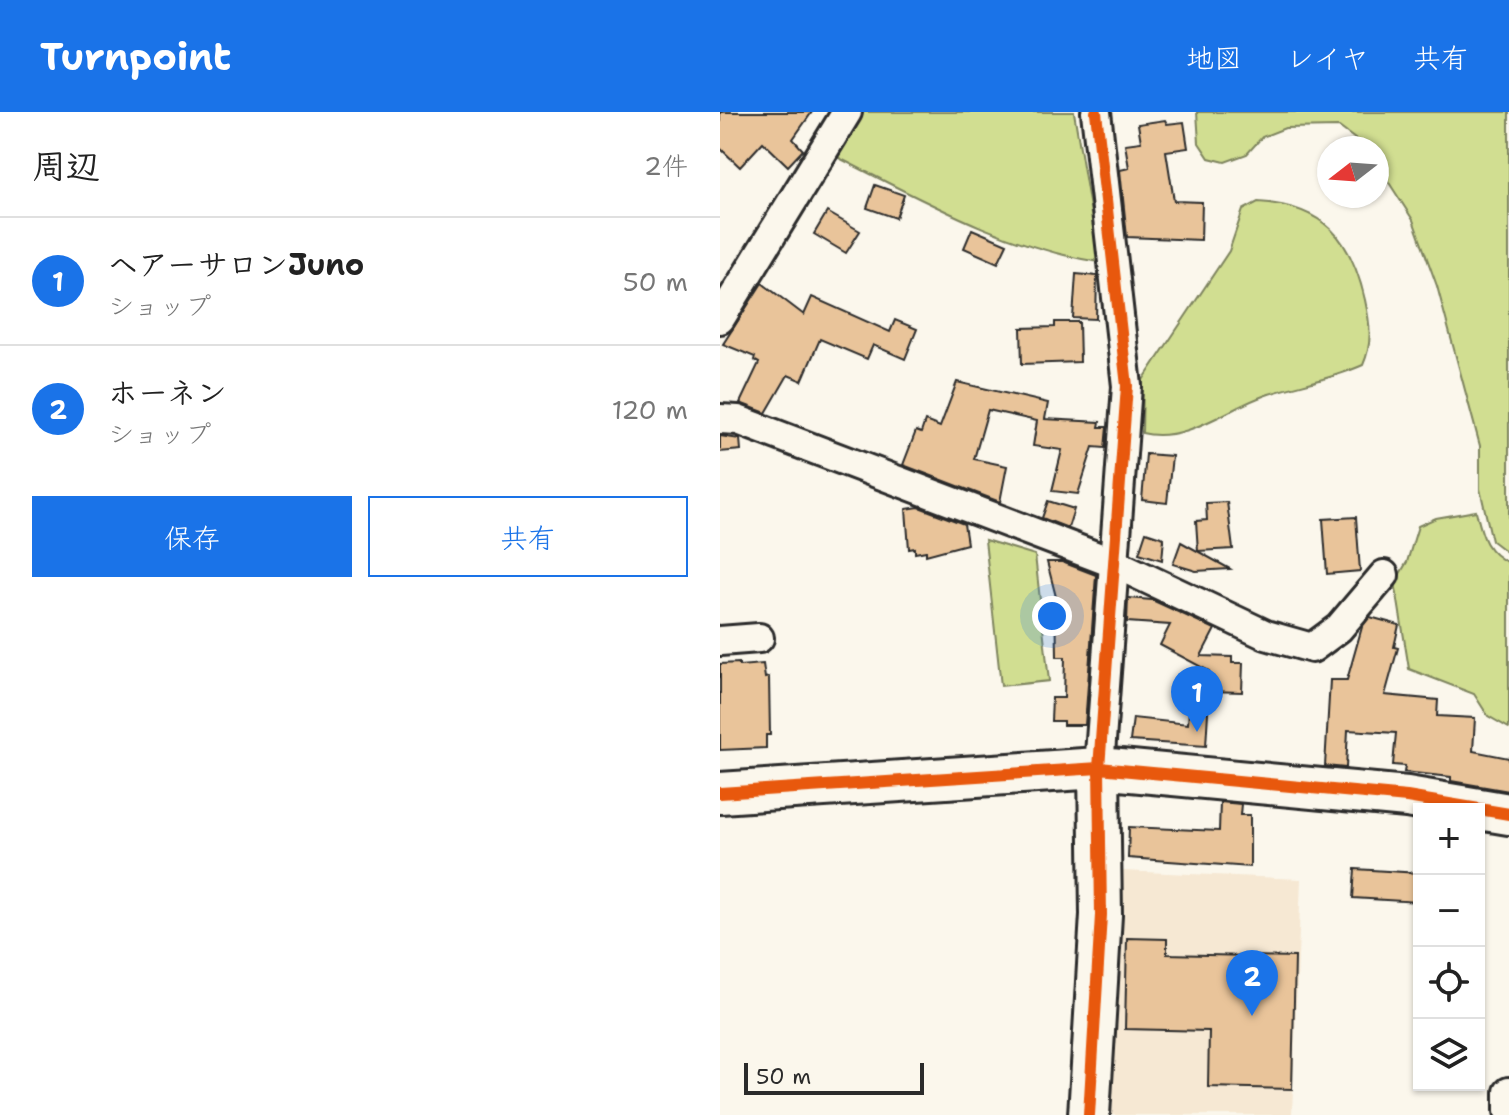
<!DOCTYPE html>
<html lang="ja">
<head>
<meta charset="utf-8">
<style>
  :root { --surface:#fff; --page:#f6f6f6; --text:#222; --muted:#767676; --line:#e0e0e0; --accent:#1a73e8 }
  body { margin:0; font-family:"Shantell Sans","Klee One",sans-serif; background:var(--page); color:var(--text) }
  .controls { position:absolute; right:24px; bottom:24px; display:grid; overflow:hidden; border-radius:0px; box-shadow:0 2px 6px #0004 }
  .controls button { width:72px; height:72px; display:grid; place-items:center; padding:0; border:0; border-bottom:2px solid var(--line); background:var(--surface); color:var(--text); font:40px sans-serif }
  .compass { position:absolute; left:597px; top:24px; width:72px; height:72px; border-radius:50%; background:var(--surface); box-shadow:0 2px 6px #0004; rotate:253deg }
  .scale { position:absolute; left:24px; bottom:20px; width:180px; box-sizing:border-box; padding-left:8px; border:4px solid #2b2b2b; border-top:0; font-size:22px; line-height:28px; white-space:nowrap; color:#2b2b2b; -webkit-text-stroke:6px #fbf7ec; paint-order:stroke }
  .you { position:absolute; left:332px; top:504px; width:28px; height:28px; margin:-20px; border:6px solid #fff; border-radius:50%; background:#1a73e8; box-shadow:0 0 0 12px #1a73e833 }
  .badge { display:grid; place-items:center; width:52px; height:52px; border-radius:50%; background:var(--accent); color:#fff; font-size:26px; font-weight:700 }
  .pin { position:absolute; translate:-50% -66px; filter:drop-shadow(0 2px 4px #0008) }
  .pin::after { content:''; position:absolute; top:42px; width:28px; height:24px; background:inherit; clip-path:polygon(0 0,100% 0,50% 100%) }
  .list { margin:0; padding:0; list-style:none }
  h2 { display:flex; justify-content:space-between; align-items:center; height:104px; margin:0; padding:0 32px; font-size:34px }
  h2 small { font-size:26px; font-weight:400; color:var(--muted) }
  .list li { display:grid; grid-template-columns:52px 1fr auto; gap:24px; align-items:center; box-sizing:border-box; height:128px; padding:0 32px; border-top:2px solid var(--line) }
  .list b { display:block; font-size:30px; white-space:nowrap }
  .list p { margin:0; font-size:26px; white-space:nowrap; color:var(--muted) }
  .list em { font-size:26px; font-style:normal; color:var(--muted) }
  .actions { display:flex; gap:16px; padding:24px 32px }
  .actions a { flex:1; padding:18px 0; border:2px solid var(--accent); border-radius:0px; text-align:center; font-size:28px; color:var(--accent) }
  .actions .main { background:var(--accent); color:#fff }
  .icon { flex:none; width:44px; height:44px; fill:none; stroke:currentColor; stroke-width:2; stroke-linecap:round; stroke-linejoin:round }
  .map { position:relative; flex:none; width:789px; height:1003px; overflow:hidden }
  header { display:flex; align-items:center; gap:48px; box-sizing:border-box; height:112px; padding:0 40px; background:var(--accent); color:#fff }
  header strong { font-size:38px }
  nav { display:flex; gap:44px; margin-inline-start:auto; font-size:28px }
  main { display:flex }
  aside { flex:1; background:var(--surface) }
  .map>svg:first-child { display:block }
</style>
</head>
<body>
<header>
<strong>Turnpoint</strong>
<nav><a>地図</a><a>レイヤ</a><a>共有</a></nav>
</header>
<main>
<aside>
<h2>周辺<small>2件</small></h2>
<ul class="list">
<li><span class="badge">1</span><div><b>ヘアーサロンJuno</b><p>ショップ</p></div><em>50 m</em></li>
<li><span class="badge">2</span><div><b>ホーネン</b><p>ショップ</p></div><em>120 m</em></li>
</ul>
<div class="actions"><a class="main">保存</a><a>共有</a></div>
</aside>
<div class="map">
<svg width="789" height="1003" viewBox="0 0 789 1003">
  <rect width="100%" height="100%" fill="#fbf7ec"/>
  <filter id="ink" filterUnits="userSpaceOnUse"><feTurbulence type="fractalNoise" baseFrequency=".0125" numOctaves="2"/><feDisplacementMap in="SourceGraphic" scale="16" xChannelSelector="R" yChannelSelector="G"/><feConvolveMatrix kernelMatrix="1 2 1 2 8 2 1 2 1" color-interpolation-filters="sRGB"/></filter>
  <g filter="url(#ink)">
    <polygon fill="#f6e8d3" points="402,759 581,767 572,1003 392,1003"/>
    <g fill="#d1de91" stroke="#7e845e" stroke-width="2">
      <path d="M140,0H354L379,150C286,136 199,86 115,44Z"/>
      <polygon points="477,0 789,0 789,442 772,429 760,377 760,334 717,174 693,108 657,52 657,36 647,36 619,15 565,16 542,25 527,42 505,50 489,46 479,31"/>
      <path d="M538,90C604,94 631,126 645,188C650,211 653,231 643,253C612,267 581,272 549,282C508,295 467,332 422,321L423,268L509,139L523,98Z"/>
      <path d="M756,399C762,423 765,440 789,451V616L768,604L754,582L689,557L675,470L687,450L698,414L716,406Z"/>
      <polygon points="265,428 315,443 329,569 281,574"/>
    </g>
    <g fill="#e9c49a" stroke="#2b2b2b" stroke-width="2">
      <polygon points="0,0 92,0 73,27 83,38 68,54 43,30 20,55 0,36"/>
      <polygon points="445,8 447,12 464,10 468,36 446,39 454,89 482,90 481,128 407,125 400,58 409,56 405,32 421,30 418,12"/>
      <polygon points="155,73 184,83 176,106 147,96"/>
      <polygon points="107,100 140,119 126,141 94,122"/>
      <polygon points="252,117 287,132 278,151 244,136"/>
      <polygon points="356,162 377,164 376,207 353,206"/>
      <polygon points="42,171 84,203 92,185 170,220 175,208 197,217 185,247 153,233 147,247 100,227 82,269 68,263 46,301 20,291 39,251 34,248 35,245 3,232"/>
      <polygon points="335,210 359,210 360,250 302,252 301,216 335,215"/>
      <polygon points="237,270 328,291 325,307 380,310 379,315 387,315 385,336 373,335 358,382 332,379 342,338 313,334 317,309 268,298 254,347 287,354 280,390 183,353 196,319 201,321 205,309 220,315"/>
      <polygon points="0,324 20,327 21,338 0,340"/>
      <polygon points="426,342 452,344 447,391 422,388"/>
      <polygon points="328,389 354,397 348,416 322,406"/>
      <polygon points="507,390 513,437 478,439 476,409 487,408 486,391"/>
      <polygon points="199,395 244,412 247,432 206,443 206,439 195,441 195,436 189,437 186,397"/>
      <polygon points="636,405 640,459 607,462 603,407"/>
      <polygon points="426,420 444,426 442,448 419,441"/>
      <polygon points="461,430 510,457 476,459 453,452"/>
      <polygon points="327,450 342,450 376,463 365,613 343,613 343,609 331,609 332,586 344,586 345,545 337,545 336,485"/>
      <polygon points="408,486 432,488 495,517 481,544 512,545 512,551 523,551 522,580 488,579 489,559 440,533 450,513 407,510"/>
      <polygon points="650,505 679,513 674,535 678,536 665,583 718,588 717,604 755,606 753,639 789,646 789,679 731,669 731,665 684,660 685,654 673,653 676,621 628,618 626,656 605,654 610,568 627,568 642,515"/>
      <polygon points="19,551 19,554 43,552 45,566 49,565 50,623 46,623 46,636 0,638 0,552"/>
      <polygon points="469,599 488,600 486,634 410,629 413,606 468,612"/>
      <polygon points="500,690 521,692 520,703 530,703 530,755 408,746 409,715 499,719"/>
      <polygon points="635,757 699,761 699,790 633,786"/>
      <polygon points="407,826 447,827 447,842 575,845 572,977 488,975 489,919 405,917"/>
    </g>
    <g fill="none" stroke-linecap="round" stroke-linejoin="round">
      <g stroke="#2b2b2b" stroke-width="34">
        <g id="street">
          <polyline points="376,0 407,274 379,656"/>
          <polyline points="0,207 127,0"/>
          <polyline points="0,307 18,308 396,452 546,523 592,536 619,516 664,463"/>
          <polyline points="0,529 39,526"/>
          <polyline points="789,980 789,999"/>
        </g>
      </g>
      <g stroke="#2b2b2b" stroke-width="46">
        <g id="secondary">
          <polyline points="0,681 379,656 687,685 789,702"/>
          <polyline points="369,1003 381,803 379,656"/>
        </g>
      </g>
      <use href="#street" stroke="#fbf7ec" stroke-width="28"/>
      <use href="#secondary" stroke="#fbf7ec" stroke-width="40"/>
      <g stroke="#fbf7ec" stroke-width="17">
        <g id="cycleway">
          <polyline points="0,681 379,656 687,685 789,702"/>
          <polyline points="369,1003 381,803 379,656 407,274 376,0"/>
        </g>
      </g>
      <use href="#cycleway" stroke="#e8590c" stroke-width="12"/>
    </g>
  </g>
</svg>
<div class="controls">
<button>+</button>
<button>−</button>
<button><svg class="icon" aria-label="locate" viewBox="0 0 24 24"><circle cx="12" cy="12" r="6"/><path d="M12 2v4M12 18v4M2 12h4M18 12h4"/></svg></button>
<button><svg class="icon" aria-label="layers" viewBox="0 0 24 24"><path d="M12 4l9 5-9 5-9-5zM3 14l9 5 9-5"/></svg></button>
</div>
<svg class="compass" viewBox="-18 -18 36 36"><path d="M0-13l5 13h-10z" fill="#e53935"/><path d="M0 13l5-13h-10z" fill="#767676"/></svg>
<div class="scale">50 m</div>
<div class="you"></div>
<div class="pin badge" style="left:477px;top:620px">1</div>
<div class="pin badge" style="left:532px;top:904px">2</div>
</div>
</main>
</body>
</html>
